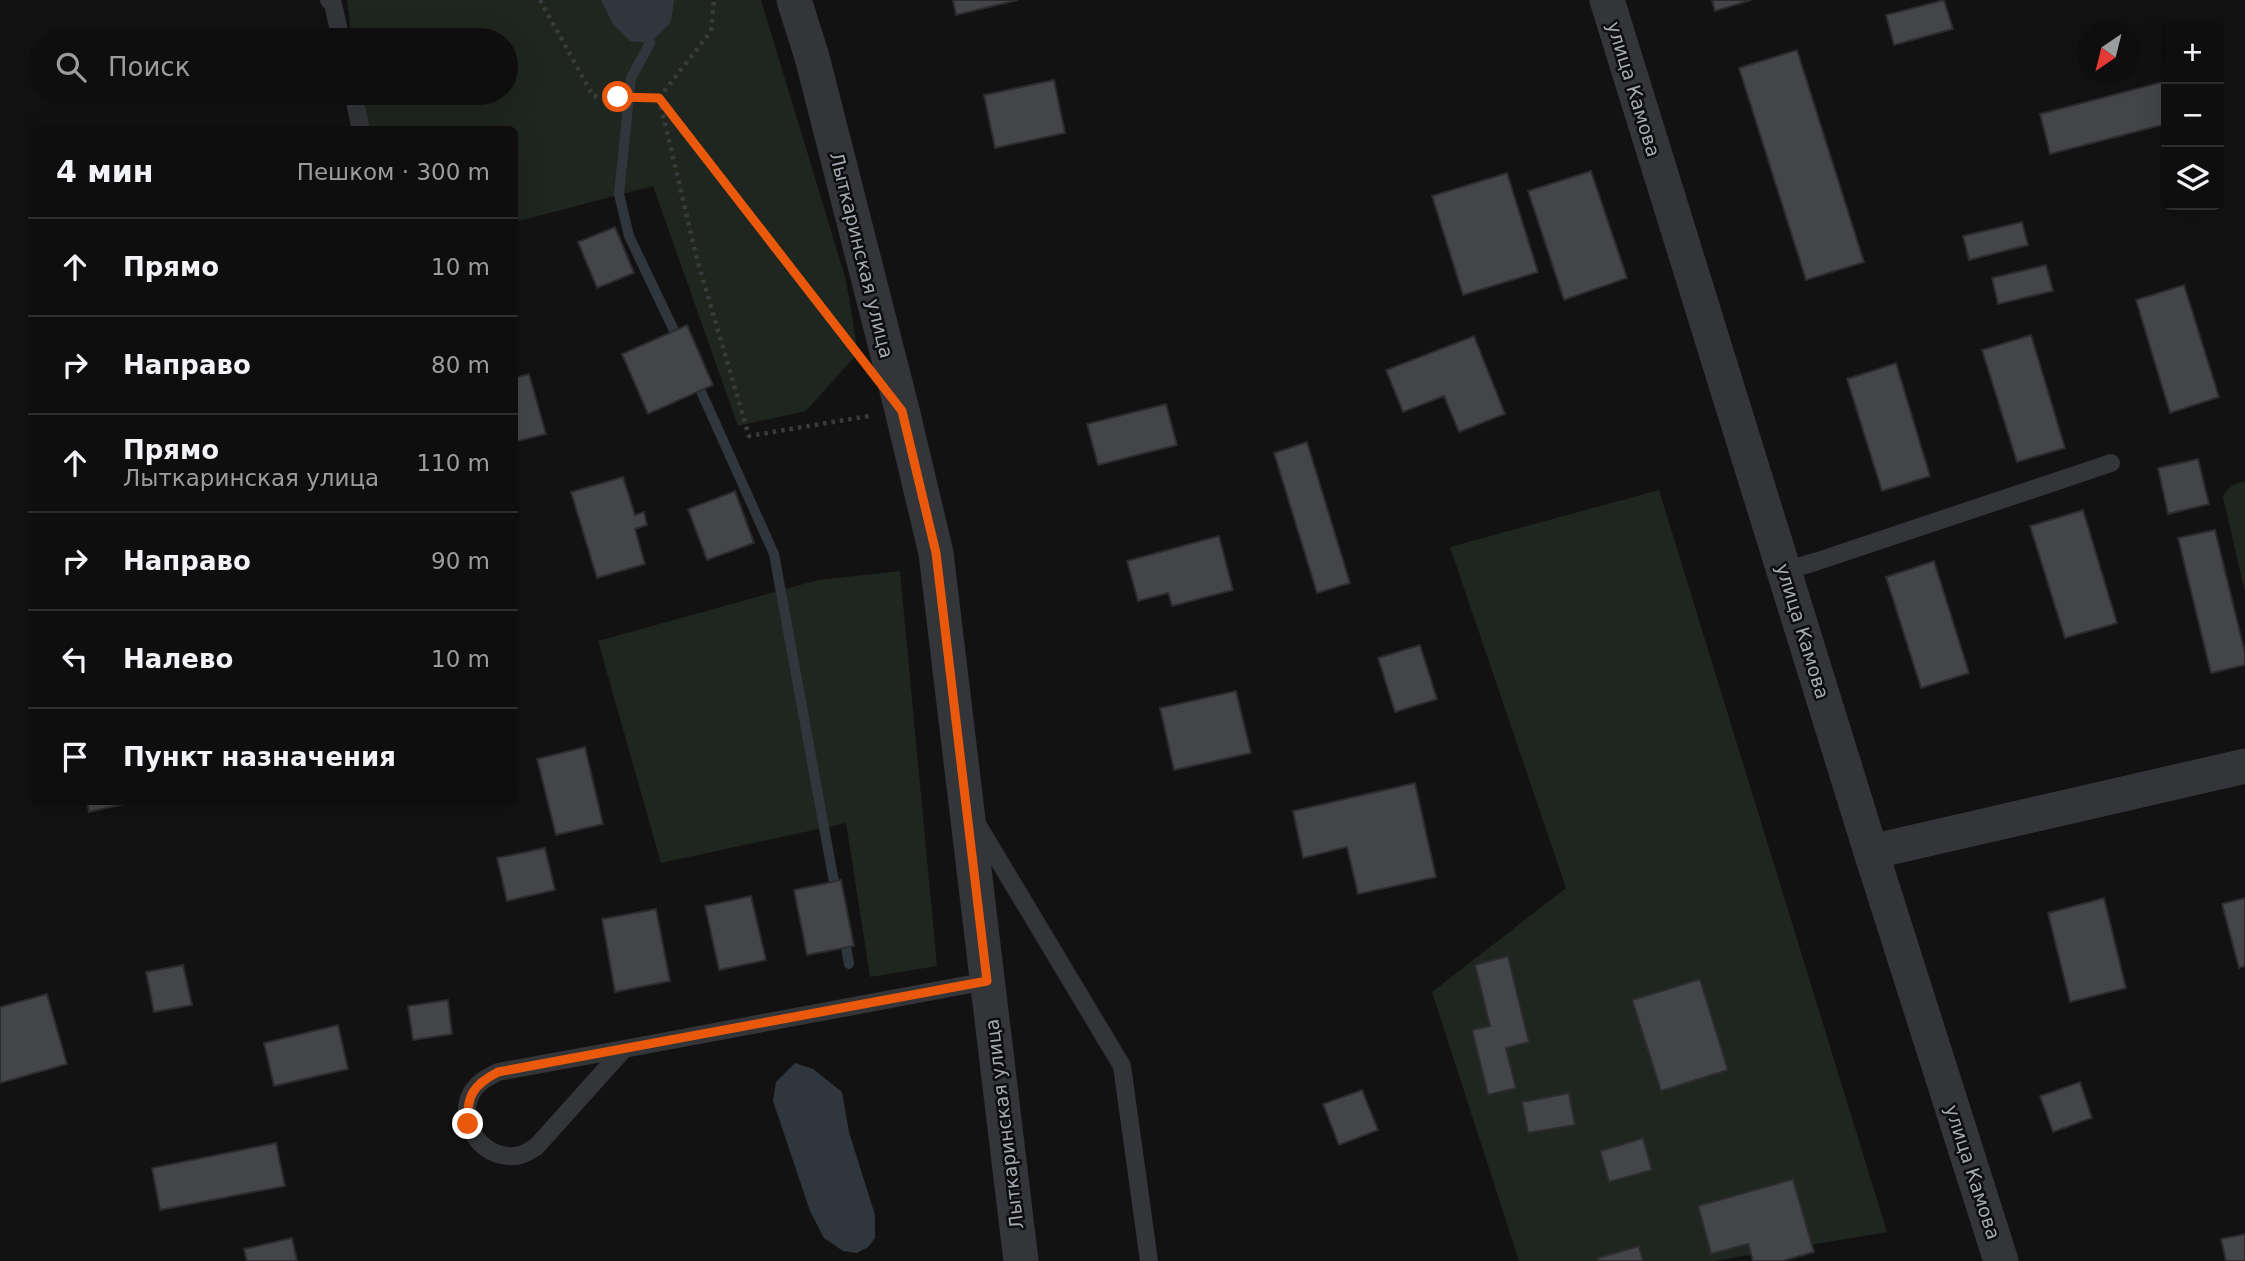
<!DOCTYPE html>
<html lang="ru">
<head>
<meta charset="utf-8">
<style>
  :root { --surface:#0e0e0e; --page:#171717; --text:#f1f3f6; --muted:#9b9c9e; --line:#2e2e2e }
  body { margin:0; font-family:"DejaVu Sans",sans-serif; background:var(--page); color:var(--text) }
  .controls { position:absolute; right:21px; top:21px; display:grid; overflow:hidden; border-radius:10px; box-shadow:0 7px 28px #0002 }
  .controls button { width:63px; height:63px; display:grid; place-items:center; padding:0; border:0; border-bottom:2px solid var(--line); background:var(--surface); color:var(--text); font:35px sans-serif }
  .compass { position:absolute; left:2077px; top:21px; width:63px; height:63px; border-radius:50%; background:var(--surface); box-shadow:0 7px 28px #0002; rotate:215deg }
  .stop { position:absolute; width:21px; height:21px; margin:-16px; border:5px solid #ea580c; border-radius:50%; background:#fff }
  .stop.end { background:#ea580c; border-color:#fff; box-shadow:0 2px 7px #0008 }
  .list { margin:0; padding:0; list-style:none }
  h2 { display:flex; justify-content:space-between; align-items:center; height:91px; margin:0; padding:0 28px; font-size:30px }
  h2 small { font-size:23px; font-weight:400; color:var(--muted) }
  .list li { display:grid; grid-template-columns:46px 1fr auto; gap:21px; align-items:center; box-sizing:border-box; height:98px; padding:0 28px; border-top:2px solid var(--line) }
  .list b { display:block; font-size:26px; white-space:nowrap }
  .list p { margin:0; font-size:23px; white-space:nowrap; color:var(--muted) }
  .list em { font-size:23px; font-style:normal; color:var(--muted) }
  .icon { flex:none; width:38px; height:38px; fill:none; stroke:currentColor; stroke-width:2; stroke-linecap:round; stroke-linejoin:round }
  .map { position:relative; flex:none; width:2245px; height:1261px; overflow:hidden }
  .search { position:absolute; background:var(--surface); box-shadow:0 7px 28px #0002; left:28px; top:28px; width:490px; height:77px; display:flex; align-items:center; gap:18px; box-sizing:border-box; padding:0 24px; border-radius:38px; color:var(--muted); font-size:26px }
  .panel { position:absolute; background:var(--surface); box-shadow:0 7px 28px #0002; left:28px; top:126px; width:490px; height:679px; border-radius:10px }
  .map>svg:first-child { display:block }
</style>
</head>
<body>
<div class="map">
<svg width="2245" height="1261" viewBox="0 0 2245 1261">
  <rect width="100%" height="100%" fill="#121213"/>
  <g fill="#1f251f">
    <polygon points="347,0 761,0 846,280 858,353 806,411 738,426 653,186 515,222 514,130 362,129 358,93 506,93 506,40 352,40"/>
    <path d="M2245,481V592L2223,497C2227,487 2235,484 2245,481Z"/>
    <polygon points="1659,490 1887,1232 1714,1261 1519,1261 1432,992 1566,888 1450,547"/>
    <polygon points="900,571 937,966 870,977 846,823 661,863 598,641 818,580"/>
  </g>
  <g fill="#2f373c">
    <polygon points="601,0 674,0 671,22 650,43 630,41 613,24"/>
    <polygon points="795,1063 813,1069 842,1092 849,1132 875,1215 875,1238 868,1247 857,1253 843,1251 824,1238 810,1211 773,1101 776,1082"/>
  </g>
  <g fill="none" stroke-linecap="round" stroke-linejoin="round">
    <g stroke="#2f373c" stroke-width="10">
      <polyline points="650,43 631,78 619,194 629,236 679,341"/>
      <polyline points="695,378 774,554 836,893"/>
      <polyline points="844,936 849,964"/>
    </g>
  </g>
  <g fill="#444548" stroke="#2c2c2f" stroke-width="2">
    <polygon points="953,0 1018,0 956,15"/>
    <polygon points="1712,0 1751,0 1715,11"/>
    <polygon points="1944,0 1953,29 1894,45 1886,15"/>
    <polygon points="1797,50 1864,262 1806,280 1739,68"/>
    <polygon points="1054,80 1065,133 995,148 984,95"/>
    <polygon points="2166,81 2166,124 2050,154 2040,114"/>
    <polygon points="1591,171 1627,278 1564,300 1528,191"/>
    <polygon points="1507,173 1538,272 1463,295 1432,196"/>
    <polygon points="2022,222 2028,245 1969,260 1963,236"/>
    <polygon points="615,227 634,273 597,288 578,242"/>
    <polygon points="2046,265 2053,291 1998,304 1992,278"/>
    <polygon points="2184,285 2219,397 2170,413 2136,300"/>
    <polygon points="687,325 713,385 648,414 622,354"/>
    <polygon points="2031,335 2065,448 2017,462 1982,350"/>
    <polygon points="1474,336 1505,414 1459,432 1444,396 1403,412 1386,370"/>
    <polygon points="1896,363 1930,476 1882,491 1847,379"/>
    <polygon points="529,374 546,434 514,442 514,378"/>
    <polygon points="1166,404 1177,445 1098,465 1087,424"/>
    <polygon points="1307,442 1350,583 1317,593 1274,453"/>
    <polygon points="2198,459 2209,504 2168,514 2158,468"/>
    <polygon points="623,477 635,515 644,512 647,525 635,529 645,564 597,578 571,492"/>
    <polygon points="735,491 754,543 707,560 688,509"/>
    <polygon points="2083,510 2117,623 2065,638 2030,526"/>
    <polygon points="2215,530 2245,653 2245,665 2211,673 2178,538"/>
    <polygon points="1219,536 1233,590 1172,606 1168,593 1138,601 1127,561"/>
    <polygon points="1934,561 1969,673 1921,688 1886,577"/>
    <polygon points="1420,645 1437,699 1395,712 1378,658"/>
    <polygon points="1236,691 1251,753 1174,770 1160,708"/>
    <polygon points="585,747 603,824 556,835 537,759"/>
    <polygon points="1415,783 1436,877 1358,894 1347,847 1303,858 1293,811"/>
    <polygon points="87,802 132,802 89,812"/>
    <polygon points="545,848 555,890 507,901 497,858"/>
    <polygon points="841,880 854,946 807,955 794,890"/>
    <polygon points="751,896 766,960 719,970 705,906"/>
    <polygon points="2104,898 2126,988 2070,1002 2048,913"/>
    <polygon points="2245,898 2245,966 2239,968 2222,904"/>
    <polygon points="656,909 670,981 615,992 602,919"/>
    <polygon points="1508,956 1529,1042 1506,1048 1516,1088 1488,1095 1472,1030 1490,1026 1475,965"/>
    <polygon points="183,965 192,1005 154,1012 146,972"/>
    <polygon points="1700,979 1728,1070 1661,1091 1632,1000"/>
    <polygon points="47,994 67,1064 0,1083 0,1007"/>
    <polygon points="448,1000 452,1034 413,1040 408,1006"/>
    <polygon points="338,1025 348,1069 274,1086 264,1043"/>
    <polygon points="2080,1082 2092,1118 2053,1132 2040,1096"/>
    <polygon points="1362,1090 1378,1130 1339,1145 1323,1104"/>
    <polygon points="1569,1093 1575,1125 1528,1133 1522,1102"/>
    <polygon points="1643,1138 1652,1170 1609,1182 1600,1151"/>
    <polygon points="276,1143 285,1186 160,1210 152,1168"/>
    <polygon points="1793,1179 1814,1252 1782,1261 1753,1261 1748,1244 1711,1254 1698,1206"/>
    <polygon points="2245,1234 2245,1261 2226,1261 2221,1239"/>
    <polygon points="292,1238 297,1261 247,1261 244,1249"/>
    <polygon points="1639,1246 1643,1261 1598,1261 1598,1258"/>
  </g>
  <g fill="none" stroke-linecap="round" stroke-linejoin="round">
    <g stroke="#3a3b3e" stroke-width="4.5" stroke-dasharray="3.5 5" stroke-linecap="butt">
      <polyline points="540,0 593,96 659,98 844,336"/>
      <polyline points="659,98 697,259 749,436 869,416"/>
      <polyline points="659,98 711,31 714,0"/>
    </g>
    <g stroke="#333538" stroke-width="18">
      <polyline points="329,0 333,4 341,40"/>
      <polyline points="353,93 361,130"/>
      <polyline points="1784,571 1815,562 2111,463"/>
      <polyline points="977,824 1122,1066 1149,1261"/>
      <path d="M624,1049L498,1072C488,1077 478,1082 472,1092C454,1124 486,1164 521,1155C526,1153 531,1150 536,1147L624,1049L987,981"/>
    </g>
    <g stroke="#333538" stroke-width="35">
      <polyline points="794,0 812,57 902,410 936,553 1021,1261"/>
      <polyline points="1607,0 1871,852 2001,1261"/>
      <polyline points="1871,852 2245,766"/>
    </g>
  </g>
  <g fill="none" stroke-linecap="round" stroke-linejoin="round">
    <path stroke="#ea580c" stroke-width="9" d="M468,1124C466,1096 473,1085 498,1072L987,981L936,553L902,411L659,98L618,97"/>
  </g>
  <g text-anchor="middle" stroke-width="5" stroke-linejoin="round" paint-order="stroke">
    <g font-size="19" fill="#a5aab2" stroke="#0d0d0e">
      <text transform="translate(1634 89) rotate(73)" y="7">улица Камова</text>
      <text transform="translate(862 255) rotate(76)" y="7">Лыткаринская улица</text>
      <text transform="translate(1803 631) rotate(73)" y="7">улица Камова</text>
      <text transform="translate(1004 1124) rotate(-97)" y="7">Лыткаринская улица</text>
      <text transform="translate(1973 1172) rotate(72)" y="7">улица Камова</text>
    </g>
  </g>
</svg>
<div class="controls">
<button>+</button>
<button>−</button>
<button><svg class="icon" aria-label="layers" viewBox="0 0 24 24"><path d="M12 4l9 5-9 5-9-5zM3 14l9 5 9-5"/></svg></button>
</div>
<svg class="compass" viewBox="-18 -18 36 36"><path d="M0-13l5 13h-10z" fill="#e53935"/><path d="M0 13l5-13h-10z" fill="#9b9c9e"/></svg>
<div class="stop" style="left:618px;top:97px"></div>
<div class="stop end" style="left:468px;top:1124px"></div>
<div class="search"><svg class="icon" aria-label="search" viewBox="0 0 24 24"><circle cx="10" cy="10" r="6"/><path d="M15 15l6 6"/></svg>Поиск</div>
<section class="panel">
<h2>4 мин<small>Пешком · 300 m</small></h2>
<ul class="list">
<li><svg class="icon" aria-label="ahead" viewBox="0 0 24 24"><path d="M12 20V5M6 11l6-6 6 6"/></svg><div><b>Прямо</b></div><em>10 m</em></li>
<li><svg class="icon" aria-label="right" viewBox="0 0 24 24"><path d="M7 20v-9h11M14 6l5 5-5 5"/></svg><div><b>Направо</b></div><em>80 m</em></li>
<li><svg class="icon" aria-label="ahead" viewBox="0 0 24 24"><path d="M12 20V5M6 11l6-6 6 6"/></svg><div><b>Прямо</b><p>Лыткаринская улица</p></div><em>110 m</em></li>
<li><svg class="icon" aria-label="right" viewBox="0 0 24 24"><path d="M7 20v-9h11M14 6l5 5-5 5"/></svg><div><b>Направо</b></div><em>90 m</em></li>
<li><svg class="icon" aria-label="left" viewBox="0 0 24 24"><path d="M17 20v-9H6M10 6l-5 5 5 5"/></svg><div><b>Налево</b></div><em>10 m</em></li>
<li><svg class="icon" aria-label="arrive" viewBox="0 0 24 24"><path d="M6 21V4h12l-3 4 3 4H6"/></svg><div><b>Пункт назначения</b></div></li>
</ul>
</section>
</div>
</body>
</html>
